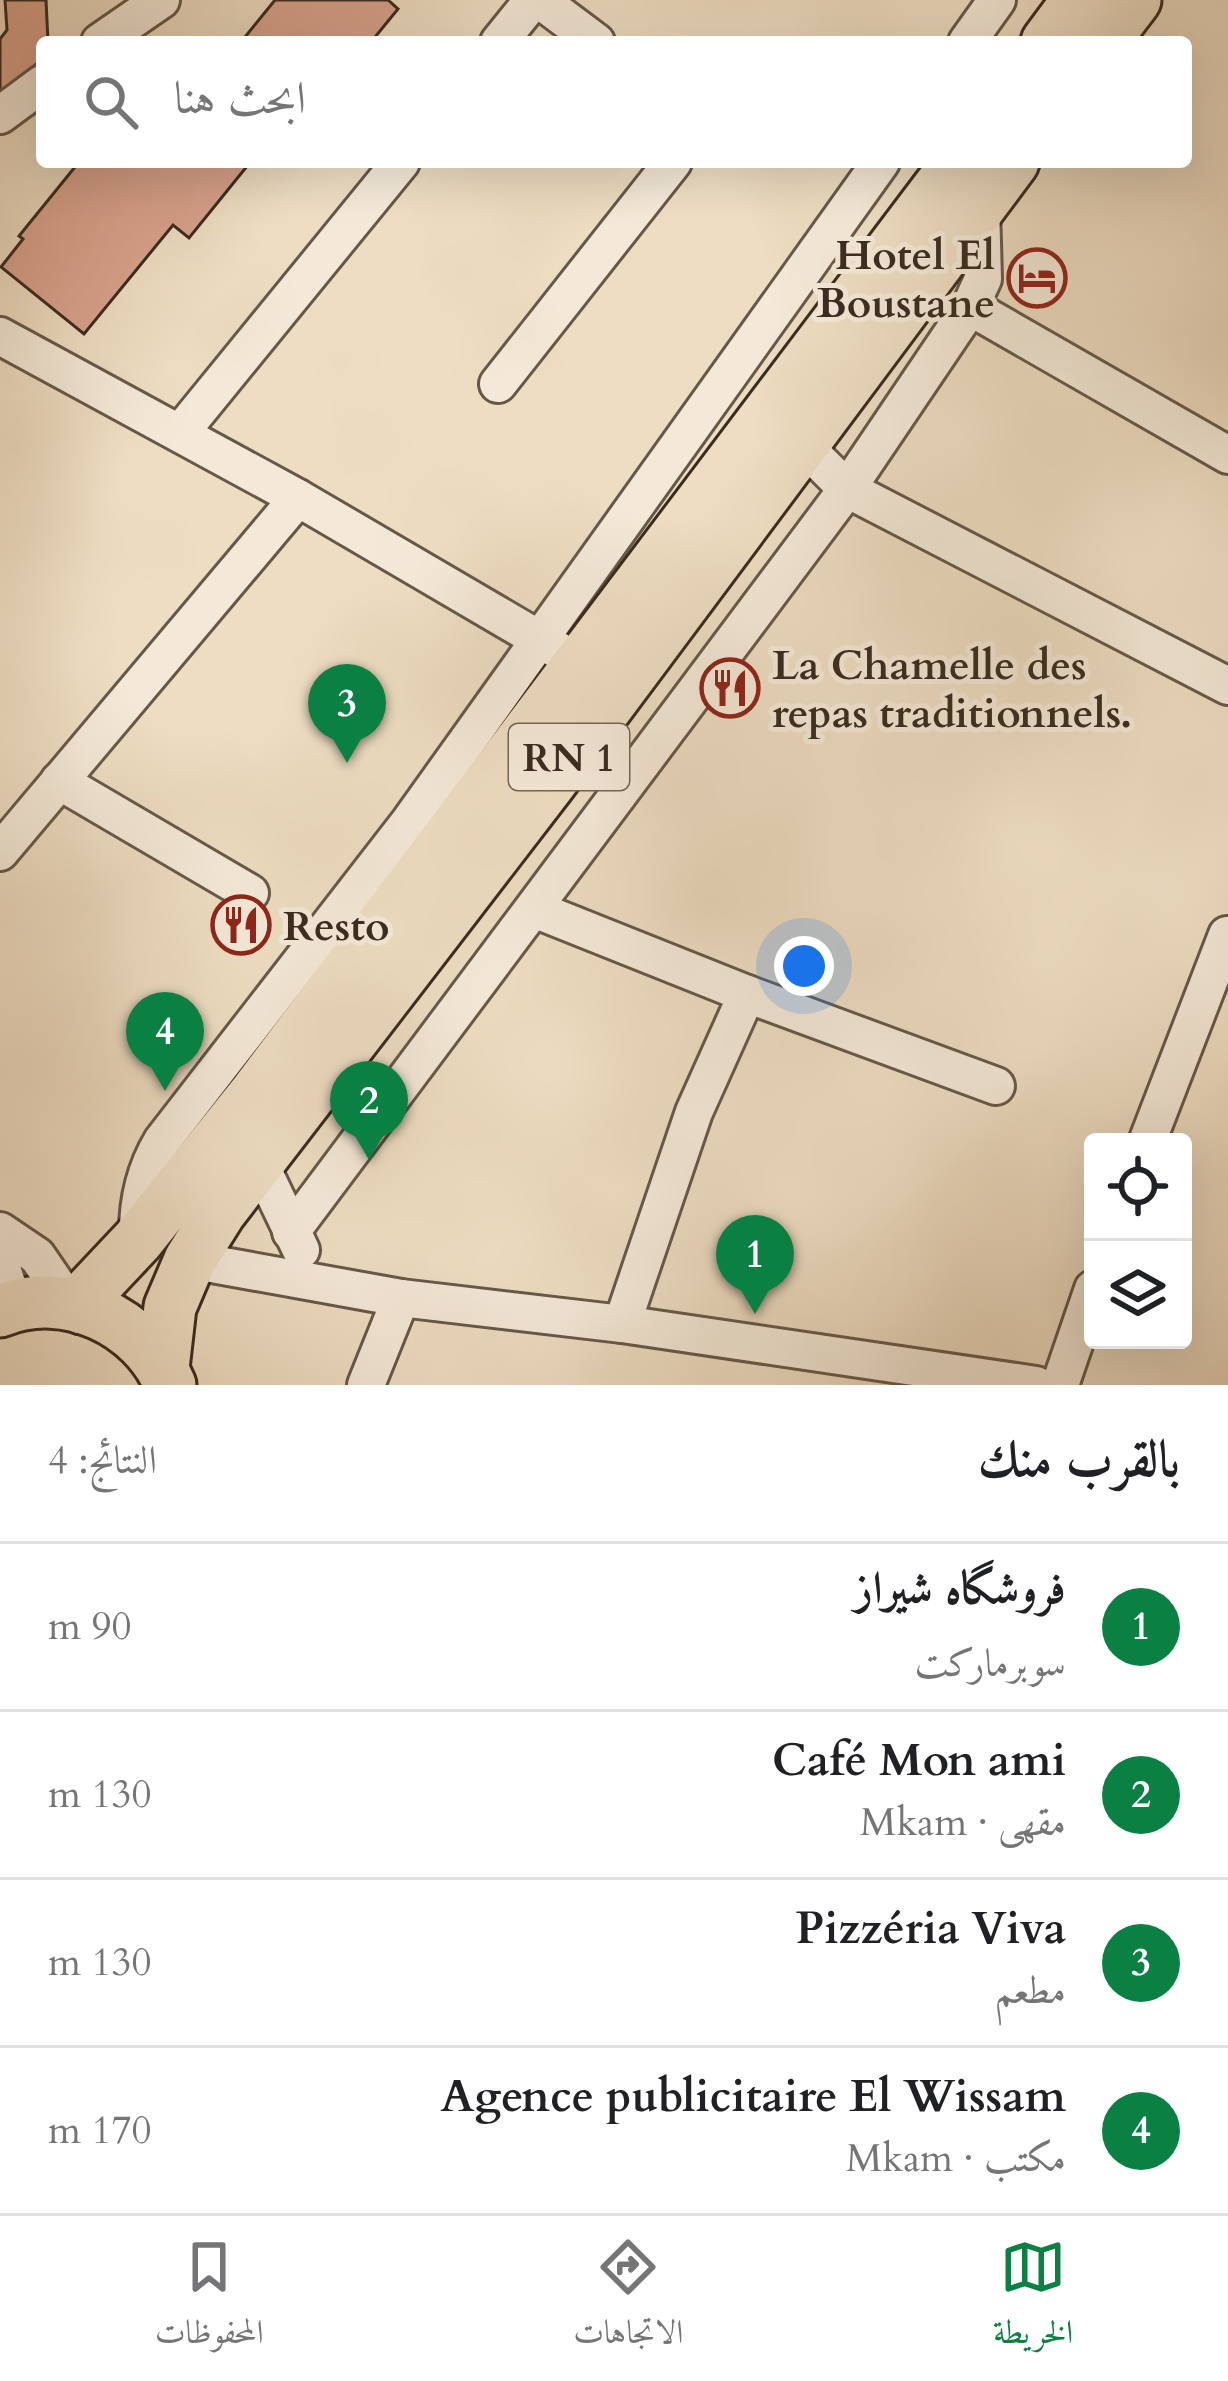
<!DOCTYPE html>
<html lang="ar">
<head>
<meta charset="utf-8">
<style>
  :root { --surface:#fff; --page:#f6f6f6; --text:#202124; --muted:#757577; --line:#e0e0e0; --accent:#0b8043 }
  body { margin:0; font-family:Cardo,Amiri,serif; background:var(--page); color:var(--text); direction:rtl }
  .controls { position:absolute; right:36px; bottom:36px; display:grid; overflow:hidden; border-radius:12px; box-shadow:0 12px 48px #0002 }
  .controls button { width:108px; height:108px; display:grid; place-items:center; padding:0; border:0; border-bottom:3px solid var(--line); background:var(--surface); color:var(--text); font:60px sans-serif }
  .you { position:absolute; left:804px; top:966px; width:42px; height:42px; margin:-30px; border:9px solid #fff; border-radius:50%; background:#1a73e8; box-shadow:0 0 0 18px #1a73e833 }
  .badge { display:grid; place-items:center; width:78px; height:78px; border-radius:50%; background:var(--accent); color:#fff; font-size:39px; font-weight:700 }
  .pin { position:absolute; translate:-50% -99px; filter:drop-shadow(0 3px 6px #0008) }
  .pin::after { content:''; position:absolute; top:63px; width:42px; height:36px; background:inherit; clip-path:polygon(0 0,100% 0,50% 100%) }
  .list { margin:0; padding:0; list-style:none }
  h2 { display:flex; justify-content:space-between; align-items:center; height:156px; margin:0; padding:0 48px; font-size:51px }
  h2 small { font-size:39px; font-weight:400; color:var(--muted) }
  .list li { display:grid; grid-template-columns:78px 1fr auto; gap:36px; align-items:center; box-sizing:border-box; height:168px; padding:0 48px; border-top:3px solid var(--line) }
  .list b { display:block; font-size:45px; white-space:nowrap }
  .list p { margin:0; font-size:39px; white-space:nowrap; color:var(--muted) }
  .list em { font-size:39px; font-style:normal; color:var(--muted) }
  .icon { flex:none; width:66px; height:66px; fill:none; stroke:currentColor; stroke-width:2; stroke-linecap:round; stroke-linejoin:round }
  .map { position:relative; flex:none; width:1228px; height:1385px; overflow:hidden; direction:ltr }
  .search { position:absolute; background:var(--surface); box-shadow:0 12px 48px #0002; left:36px; right:36px; top:36px; height:132px; display:flex; align-items:center; gap:30px; box-sizing:border-box; padding:0 42px; border-radius:12px; color:var(--muted); font-size:45px }
  .sheet { height:828px; background:var(--surface) }
  nav { display:flex; justify-content:space-around; align-items:center; box-sizing:border-box; height:168px; border-top:3px solid var(--line); background:var(--surface); font-size:33px; color:var(--muted) }
  nav a { display:grid; justify-items:center; gap:6px }
  nav .on { color:var(--accent) }
  .map>svg:first-child { display:block }
</style>
</head>
<body>
<div class="map">
<svg width="1228" height="1385" viewBox="0 0 1228 1385">
  <rect width="100%" height="100%" fill="#eeddc3"/>
  <filter id="stains"><feTurbulence type="fractalNoise" baseFrequency=".00167" numOctaves="4"/><feColorMatrix values="0 0 0 0 .2 0 0 0 0 .09 0 0 0 0 .02 0 0 0 .5 -.17"/></filter>
  <radialGradient id="worn" r=".72"><stop offset=".6" stop-color="#630" stop-opacity="0"/><stop offset="1" stop-color="#630" stop-opacity=".3"/></radialGradient>
  <g fill="#d9a38d" stroke="#392b20" stroke-width="3">
    <polygon points="5,0 46,0 48,42 42,42 42,60 0,92 0,39 7,30"/>
    <polygon points="275,0 388,0 398,9 371,42 241,42"/>
    <polygon points="79,162 244,162 248,165 189,238 173,225 84,334 1,267 23,239 19,236"/>
  </g>
  <g fill="none" stroke-linecap="round" stroke-linejoin="round">
    <g stroke="#665849" stroke-width="42">
      <g id="minor">
        <polyline points="540,0 596,42"/>
        <polyline points="100,42 161,0"/>
        <polyline points="499,42 533,0"/>
        <polyline points="967,42 997,0"/>
        <polyline points="0,115 42,84"/>
        <polyline points="970,307 1228,455"/>
        <polyline points="0,336 298,498 561,652"/>
        <polyline points="498,384 673,162"/>
        <polyline points="180,433 401,162"/>
        <polyline points="802,444 847,489 1228,686"/>
        <polyline points="59,781 250,893"/>
        <polyline points="0,852 298,498"/>
        <polyline points="534,909 747,994"/>
        <polyline points="1147,1142 1227,935"/>
        <polyline points="258,1160 301,1250"/>
        <polyline points="0,1231 37,1256 70,1304"/>
        <polyline points="291,1232 847,489 970,307 983,279 981,205"/>
        <path d="M138,1240C137,1205 144,1171 162,1141L410,821L881,162"/>
        <polyline points="190,1260 401,1298 622,1324 1036,1385"/>
        <polyline points="0,1262 14,1305"/>
        <polyline points="622,1324 694,1112 747,994 996,1086"/>
        <polyline points="366,1385 401,1298"/>
        <polyline points="1060,1385 1093,1289"/>
      </g>
    </g>
    <g stroke="#392b20" stroke-width="57">
      <g id="highway">
        <polyline points="1047,42 1078,0"/>
        <polyline points="1103,42 1135,0"/>
        <polyline points="82,1308 90,1291 138,1240 254,1095 958,162"/>
        <path d="M0,1311C65,1284 144,1321 170,1385"/>
        <polyline points="163,1368 170,1307 190,1260 220,1212 550,783 1013,162"/>
      </g>
    </g>
    <use href="#minor" stroke="#f4e9d8" stroke-width="36"/>
    <use href="#highway" stroke="#eeddc3" stroke-width="51"/>
  </g>
  <defs>
    <g id="hotel-ring" transform="scale(3)"><circle r="9.5" fill="#f4e9d8" stroke="#8f2418" stroke-width="1.5"/><path d="M-6-4.5h1.5V1H6V5H4.5V3h-9V5H-6ZM-4 0a1.8 1.8 0 1 1 3.6 0ZM.5 0V-2.5h3Q6-2.5 6 0Z" fill="#8f2418"/></g>
    <g id="restaurant-ring" transform="scale(3)"><circle r="9.5" fill="#f4e9d8" stroke="#8f2418" stroke-width="1.5"/><path d="M-5-6h1v4h1v-4h1v4h1v-4h1v5L-1.5 .5V6h-2V.5L-5-1ZM5-6V6H3V1.5H1.5Q1.5-4 5-6Z" fill="#8f2418"/></g>
  </defs>
  <g fill-rule="evenodd">
    <use href="#hotel-ring" x="1037" y="278"/>
    <use href="#restaurant-ring" x="730" y="688"/>
    <use href="#restaurant-ring" x="241" y="925"/>
  </g>
  <g text-anchor="middle" stroke-width="10" stroke-linejoin="round" paint-order="stroke">
    <rect fill="#f4e9d8" stroke="#716457" stroke-width="3" x="509" y="724" width="120" height="66" rx="9"/>
    <g font-size="39" font-weight="bold" fill="#392b20">
      <text x="569" y="771">RN 1</text>
    </g>
    <g font-size="42" font-weight="bold" fill="#392b20" stroke="#f4e9d8" text-anchor="start">
      <text x="995" y="269" text-anchor="end">Hotel El<tspan x="995" dy="48">Boustane</tspan></text>
      <text x="772" y="679">La Chamelle des<tspan x="772" dy="48">repas traditionnels.</tspan></text>
      <text x="283" y="940">Resto</text>
    </g>
  </g>
  <rect width="100%" height="100%" filter="url(#stains)"/>
  <rect width="100%" height="100%" fill="url(#worn)"/>
</svg>
<div class="controls">
<button><svg class="icon" aria-label="locate" viewBox="0 0 24 24"><circle cx="12" cy="12" r="6"/><path d="M12 2v4M12 18v4M2 12h4M18 12h4"/></svg></button>
<button><svg class="icon" aria-label="layers" viewBox="0 0 24 24"><path d="M12 4l9 5-9 5-9-5zM3 14l9 5 9-5"/></svg></button>
</div>
<div class="you"></div>
<div class="pin badge" style="left:755px;top:1314px">1</div>
<div class="pin badge" style="left:369px;top:1160px">2</div>
<div class="pin badge" style="left:347px;top:763px">3</div>
<div class="pin badge" style="left:165px;top:1091px">4</div>
<div class="search"><svg class="icon" aria-label="search" viewBox="0 0 24 24"><circle cx="10" cy="10" r="6"/><path d="M15 15l6 6"/></svg>ابحث هنا</div>
</div>
<section class="sheet">
<h2>بالقرب منك<small>النتائج: 4</small></h2>
<ul class="list">
<li><span class="badge">1</span><div><b>فروشگاه شيراز</b><p>سوبرماركت</p></div><em>90 m</em></li>
<li><span class="badge">2</span><div><b>Café Mon ami</b><p>مقهى · Mkam</p></div><em>130 m</em></li>
<li><span class="badge">3</span><div><b>Pizzéria Viva</b><p>مطعم</p></div><em>130 m</em></li>
<li><span class="badge">4</span><div><b>Agence publicitaire El Wissam</b><p>مكتب · Mkam</p></div><em>170 m</em></li>
</ul>
</section>
<nav>
<a class="on"><svg class="icon" aria-label="map" viewBox="0 0 24 24"><path d="M3 6l6-2 6 2 6-2v14l-6 2-6-2-6 2zM9 4v14M15 6v14"/></svg>الخريطة</a>
<a><svg class="icon" aria-label="directions" viewBox="0 0 24 24"><path d="M12 3l9 9-9 9-9-9zM9 14v-3h6M13 9l2 2-2 2"/></svg>الاتجاهات</a>
<a><svg class="icon" aria-label="saved" viewBox="0 0 24 24"><path d="M7 4h10v16l-5-4-5 4z"/></svg>المحفوظات</a>
</nav>
</body>
</html>
